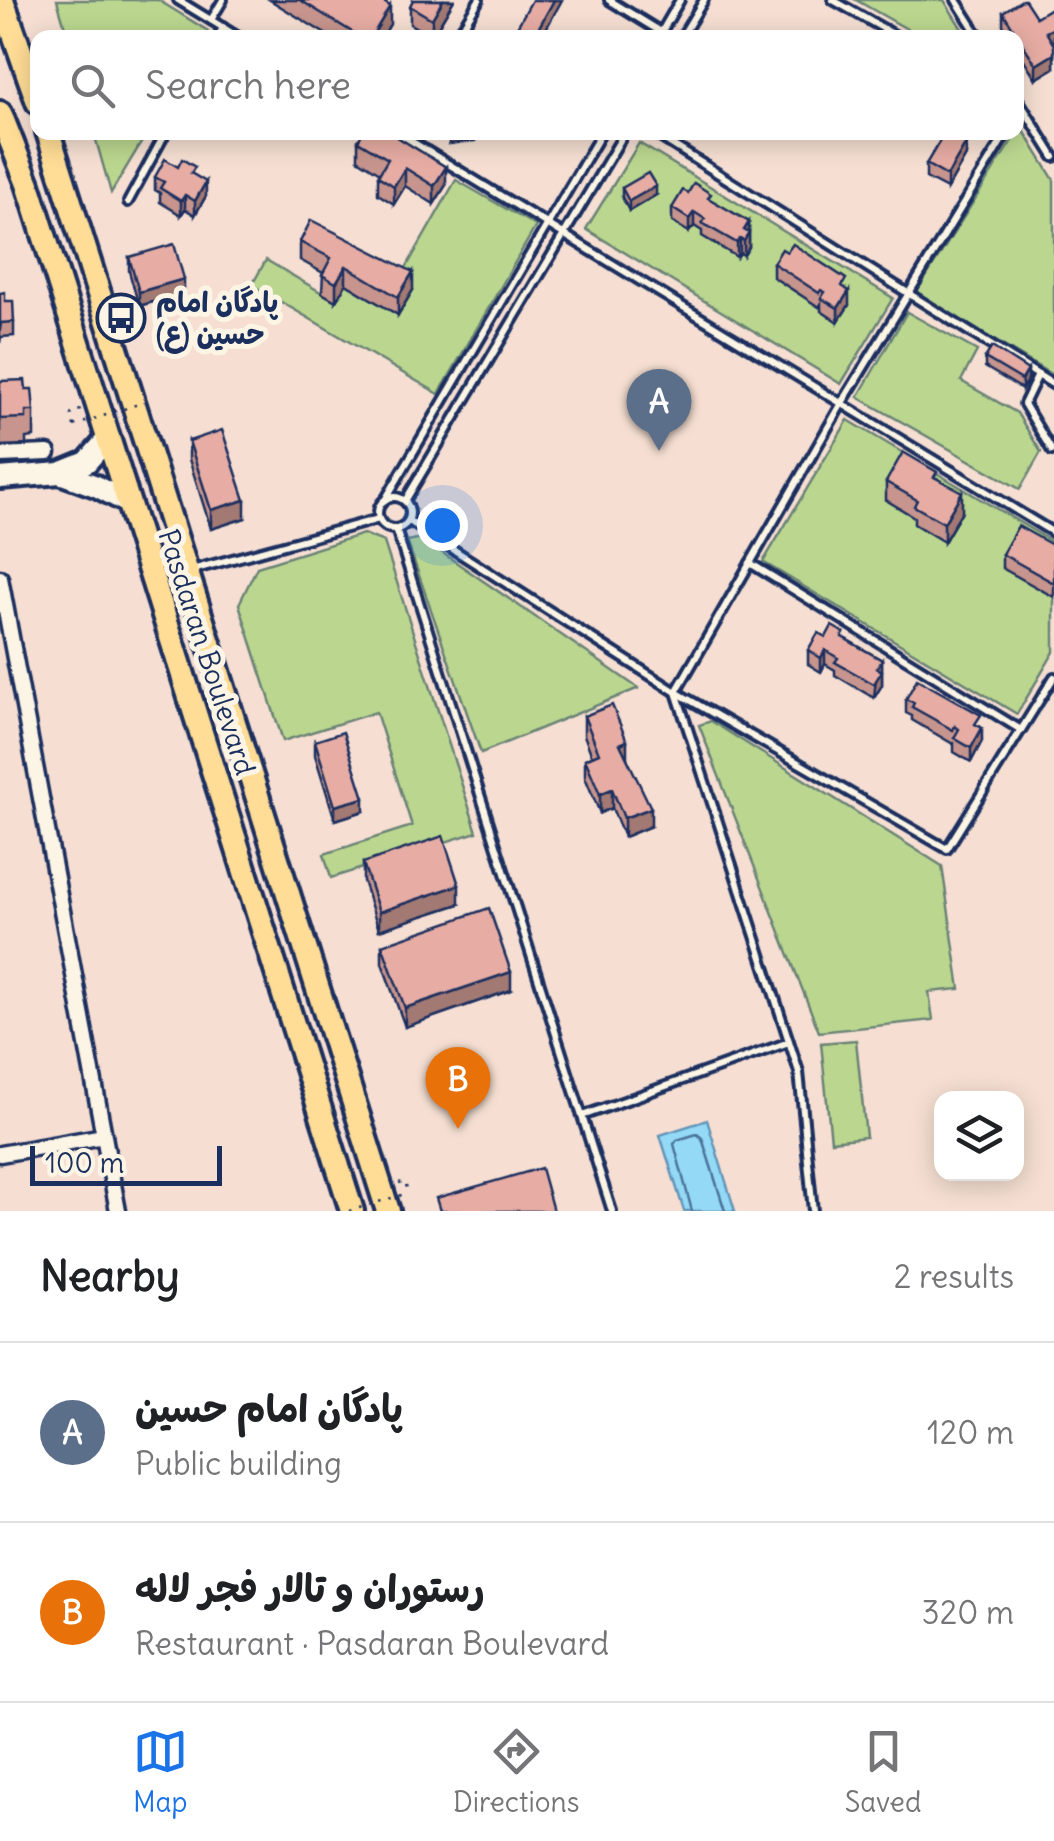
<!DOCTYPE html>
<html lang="en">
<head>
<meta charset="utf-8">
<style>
  :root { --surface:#fff; --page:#f6f6f6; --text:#202124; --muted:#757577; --line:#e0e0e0; --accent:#1a73e8 }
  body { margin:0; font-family:Delius,"Playpen Sans Arabic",sans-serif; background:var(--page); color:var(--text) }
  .controls { position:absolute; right:30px; bottom:30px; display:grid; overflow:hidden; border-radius:20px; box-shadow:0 5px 25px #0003 }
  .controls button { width:90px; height:90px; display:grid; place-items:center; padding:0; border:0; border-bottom:2px solid var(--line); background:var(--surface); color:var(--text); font:50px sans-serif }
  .scale { position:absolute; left:30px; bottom:25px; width:192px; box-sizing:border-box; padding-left:10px; border:5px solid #1b2f5e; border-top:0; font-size:28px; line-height:35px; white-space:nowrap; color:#1b2f5e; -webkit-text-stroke:8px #fcf5e5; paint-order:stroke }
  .you { position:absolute; left:442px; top:525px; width:35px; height:35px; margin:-25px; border:8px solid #fff; border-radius:50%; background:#1a73e8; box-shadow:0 0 0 15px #1a73e833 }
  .badge { display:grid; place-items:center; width:65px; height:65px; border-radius:50%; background:var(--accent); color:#fff; font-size:32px; font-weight:700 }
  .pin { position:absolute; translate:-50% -82px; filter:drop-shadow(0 2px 5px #0008) }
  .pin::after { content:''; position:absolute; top:52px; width:35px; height:30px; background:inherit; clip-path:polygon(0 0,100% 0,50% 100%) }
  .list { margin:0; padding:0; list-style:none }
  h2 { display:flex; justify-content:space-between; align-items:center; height:130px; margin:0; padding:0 40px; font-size:42px }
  h2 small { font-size:32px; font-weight:400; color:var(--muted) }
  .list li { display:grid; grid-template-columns:65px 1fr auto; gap:30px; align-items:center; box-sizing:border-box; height:180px; padding:0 40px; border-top:2px solid var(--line) }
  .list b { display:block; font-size:38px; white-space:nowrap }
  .list p { margin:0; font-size:32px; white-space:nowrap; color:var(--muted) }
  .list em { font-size:32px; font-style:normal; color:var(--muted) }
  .icon { flex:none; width:55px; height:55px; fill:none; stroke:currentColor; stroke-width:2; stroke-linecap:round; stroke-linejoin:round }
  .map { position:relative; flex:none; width:1054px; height:1211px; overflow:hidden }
  .search { position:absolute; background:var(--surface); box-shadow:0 5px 25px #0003; left:30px; right:30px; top:30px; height:110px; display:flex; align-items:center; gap:25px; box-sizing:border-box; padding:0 35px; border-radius:20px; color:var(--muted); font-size:38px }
  .sheet { height:490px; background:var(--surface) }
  nav { display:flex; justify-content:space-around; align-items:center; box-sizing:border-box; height:140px; border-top:2px solid var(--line); background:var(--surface); font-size:28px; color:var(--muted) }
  nav a { display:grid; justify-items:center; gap:5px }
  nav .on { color:var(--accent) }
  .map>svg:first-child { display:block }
</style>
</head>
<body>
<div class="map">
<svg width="1054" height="1211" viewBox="0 0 1054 1211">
  <rect width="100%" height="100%" fill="#f6dfd2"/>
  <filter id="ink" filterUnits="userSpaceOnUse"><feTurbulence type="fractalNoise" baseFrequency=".01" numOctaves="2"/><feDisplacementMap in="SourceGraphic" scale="20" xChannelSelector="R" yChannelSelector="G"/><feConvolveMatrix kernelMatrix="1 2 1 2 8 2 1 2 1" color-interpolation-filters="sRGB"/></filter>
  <g filter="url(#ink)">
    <g fill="#bbd78f" stroke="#6b8376" stroke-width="2.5">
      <polygon points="57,0 158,0 208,31 204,37 68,37"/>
      <polygon points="856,0 944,0 967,37 921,37"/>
      <polygon points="1021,126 1054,180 1054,376 916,293"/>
      <polygon points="94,133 147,133 111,193"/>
      <polygon points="639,143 893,298 841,384 586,229"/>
      <polygon points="456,180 536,226 439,394 252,285 266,260 336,301 346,284 398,315 398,282"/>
      <polygon points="907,312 977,351 961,381 1017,413 1041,452 1020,489 858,397"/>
      <polygon points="848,420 1054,543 1054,652 1017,714 763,562"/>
      <polygon points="363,534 384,542 477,832 331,878 324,854 412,826 376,712 283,741 239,604 257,567"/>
      <polygon points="421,538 638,688 639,688 481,753 407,541"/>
      <polygon points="711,721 942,866 960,989 929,992 933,1020 819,1032 699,725"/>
      <polygon points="856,1040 866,1137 831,1141 821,1043"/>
    </g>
    <polygon fill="#94d9f6" stroke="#6495b9" stroke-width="2.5" points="707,1120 735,1211 684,1211 660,1135"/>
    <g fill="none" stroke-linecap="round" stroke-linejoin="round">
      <polyline stroke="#4b739b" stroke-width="2.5" points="692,1211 674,1144 677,1140 697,1134 702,1138 725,1211"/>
      <g stroke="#1b2f5e" stroke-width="14">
        <g id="lane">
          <polyline points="178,0 240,38"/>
          <polyline points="609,0 661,32"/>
          <polyline points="833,0 900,38"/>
          <polyline points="956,0 980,38"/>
          <polyline points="211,20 223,0"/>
          <polyline points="218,38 223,27"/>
          <polyline points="456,38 479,0"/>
          <polyline points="658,38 680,0"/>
          <polyline points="681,38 704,0"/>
          <polyline points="1016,96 1054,157"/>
          <polyline points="396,132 1054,533"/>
          <polyline points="652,132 1054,385"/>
          <polyline points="128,202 166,132"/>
          <polyline points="1038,375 1024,404 1052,451"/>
          <circle cx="394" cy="513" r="16"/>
          <polyline points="385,500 602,132"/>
          <polyline points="405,501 625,132"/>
          <polyline points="409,521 676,692 947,849 1054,677"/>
          <polyline points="396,529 612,1211"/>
          <polyline points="750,563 1021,730"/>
          <polyline points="192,570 379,519"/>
          <polyline points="582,1116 789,1042"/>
          <polyline points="813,1211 799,1072 676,692 842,403 1007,132"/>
        </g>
      </g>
      <g stroke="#1b2f5e" stroke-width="21">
        <g id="street">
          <polyline points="0,455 48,453"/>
          <polyline points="0,578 118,1211"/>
          <polyline points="0,1154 104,1136"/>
        </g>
      </g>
      <g stroke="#1b2f5e" stroke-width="28">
        <g id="secondary">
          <polyline points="60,473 96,486 128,503"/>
          <polyline points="0,478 60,473 87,462 108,438"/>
        </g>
      </g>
      <g stroke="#1b2f5e" stroke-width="30">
        <g id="primary">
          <polyline points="2,0 38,102"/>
          <polyline points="0,113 28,184 352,1211"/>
          <polyline points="48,132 388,1211"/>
        </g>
      </g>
      <g stroke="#1b2f5e" stroke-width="2.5" stroke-dasharray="2.5 8" stroke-linecap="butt">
        <polyline points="74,426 71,413 81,410"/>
        <polyline points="399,1183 405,1181 408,1193"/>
      </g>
      <use href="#lane" stroke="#fcf5e5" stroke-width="6"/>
      <use href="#street" stroke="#fcf5e5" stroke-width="14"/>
      <use href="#secondary" stroke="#fcf5e5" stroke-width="20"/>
      <use href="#primary" stroke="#ffdd96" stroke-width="22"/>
      <g stroke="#1b2f5e" stroke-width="2.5" stroke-dasharray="2.5 8" stroke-linecap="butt">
        <polyline points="74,426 144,402"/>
        <polyline points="349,1211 408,1193"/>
      </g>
    </g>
    <g fill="#c7958d" stroke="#1b2f5e" stroke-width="2.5">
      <polygon points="270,0 380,0 390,24 382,38 332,38"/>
      <polygon points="413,0 454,0 432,37 410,24 410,6"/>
      <polygon points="1003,12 1036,17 1054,12 1054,41 1052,42 1054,45 1054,68 1036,79 1016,47 1016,38 1011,38 1003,25"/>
      <polygon points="449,132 475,132 475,141 449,144"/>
      <polygon points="959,132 978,132 974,140"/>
      <polygon points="358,141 446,185 434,204 405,186 394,204 378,194 378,176 380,173 358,159"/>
      <polygon points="966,156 947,189 926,178 926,164"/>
      <polygon points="195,176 206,196 195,215 185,209 181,215 160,202 160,193 155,190 155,177"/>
      <polygon points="622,188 656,195 629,211 622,197"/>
      <polygon points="688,193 711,200 749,222 749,247 744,255 740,253 737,257 702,236 702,231 694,226 689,232 672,222 672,208"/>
      <polygon points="300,242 413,290 398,315 346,284 336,301 322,293 323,273 300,260"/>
      <polygon points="129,257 184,293 139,306 129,271"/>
      <polygon points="773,263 846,289 849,305 838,322 821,311 821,304 819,307 773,277"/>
      <polygon points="0,293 14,322 14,336 1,337 0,343"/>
      <polygon points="985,358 1028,379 1022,389 985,367"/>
      <polygon points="0,381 26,389 34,411 34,437 26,438 26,445 0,446"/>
      <polygon points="189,441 245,518 211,529 189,459"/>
      <polygon points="937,478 962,511 944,542 914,524 914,517 886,500 886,482"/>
      <polygon points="1054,546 1054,597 1002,568 1002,554"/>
      <polygon points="826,637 844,638 882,660 882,685 874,698 835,675 835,670 825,664 821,672 808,664 808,650"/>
      <polygon points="906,699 981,727 982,741 971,762 954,752 954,742 953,744 912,720 912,716 906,713"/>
      <polygon points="584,716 627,758 651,826 624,837 612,808 600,813 585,777 585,759 592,756 584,735"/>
      <polygon points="315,741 364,811 335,820 315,755"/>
      <polygon points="363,863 459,904 379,930 363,881"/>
      <polygon points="382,945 511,990 405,1027 382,963"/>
    </g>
    <g fill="#a27973" stroke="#1b2f5e" stroke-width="2.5">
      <polygon points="443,0 454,0 432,37 432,19"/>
      <polygon points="554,0 562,0 541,38 533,38"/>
      <polygon points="390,6 390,24 382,38 371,38"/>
      <polygon points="1054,28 1054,41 1046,46 1046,32"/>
      <polygon points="1054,54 1054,68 1036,79 1036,65"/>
      <polygon points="966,143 966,156 947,189 947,176"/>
      <polygon points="446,167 446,185 434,204 434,186"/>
      <polygon points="405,168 405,186 394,204 394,186"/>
      <polygon points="206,182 206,196 195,215 195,201"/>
      <polygon points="656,186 656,195 629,211 629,201"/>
      <polygon points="185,195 185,209 181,215 181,201"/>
      <polygon points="694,212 694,226 689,232 689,219"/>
      <polygon points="749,222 749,247 744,255 744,230"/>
      <polygon points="740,239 740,253 737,257 737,243"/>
      <polygon points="346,266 346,284 336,301 336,283"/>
      <polygon points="413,272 413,290 398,315 398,297"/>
      <polygon points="184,279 184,293 139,306 139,292"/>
      <polygon points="849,291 849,305 838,322 838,308"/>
      <polygon points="1028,370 1028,379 1022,389 1022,380"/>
      <polygon points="962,492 962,511 944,542 944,523"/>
      <polygon points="245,500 245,518 211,529 211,510"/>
      <polygon points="825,650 825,664 821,672 821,658"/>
      <polygon points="882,660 882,685 874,698 877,668"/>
      <polygon points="982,728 982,741 971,762 971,748"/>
      <polygon points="627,741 627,759 620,744"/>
      <polygon points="612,789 612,808 600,813 600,794"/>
      <polygon points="364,798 364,811 335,820 335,806"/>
      <polygon points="651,808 651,826 624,837 624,818"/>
      <polygon points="459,885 459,904 379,930 379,912"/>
      <polygon points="511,972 511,990 405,1027 405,1008"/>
    </g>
    <g fill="#e7ada4" stroke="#1b2f5e" stroke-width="2.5">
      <polygon points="300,0 380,0 390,6 371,38 362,38"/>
      <polygon points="413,0 443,0 432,19 410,6"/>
      <polygon points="532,0 554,0 533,38 511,38"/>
      <polygon points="1022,0 1025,0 1036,17 1051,8 1054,12 1054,28 1046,32 1054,45 1054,54 1036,65 1003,12"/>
      <polygon points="363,132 389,132 446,167 434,186 405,168 394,186 378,176 388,159 358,141"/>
      <polygon points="945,132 948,132 966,143 947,176 926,164"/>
      <polygon points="165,159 178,167 182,159 195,167 191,173 206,182 195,201 185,195 181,201 160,188 164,182 155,177"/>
      <polygon points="648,173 656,186 629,201 622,188"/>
      <polygon points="694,183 711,194 708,198 749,222 744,230 749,233 744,241 740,239 737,243 702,223 705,219 694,212 689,219 672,208 683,190 688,193"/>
      <polygon points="311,220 413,272 398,297 346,266 336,283 322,275 331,258 300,242"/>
      <polygon points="174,244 184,279 139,292 129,257"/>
      <polygon points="793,244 846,279 842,286 849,291 838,308 821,298 825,292 821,290 819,293 773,263 782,249 787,252"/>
      <polygon points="5,292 5,301 13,301 14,322 1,323 0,329 0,293"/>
      <polygon points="992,347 1028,370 1022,380 985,358"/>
      <polygon points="25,380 26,389 32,389 34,411 26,411 26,418 0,419 0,381"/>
      <polygon points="222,430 245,500 211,510 189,441"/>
      <polygon points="903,452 937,472 934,477 962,492 944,523 914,506 917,500 886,482"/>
      <polygon points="1018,526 1054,546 1054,583 1002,554"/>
      <polygon points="832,626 844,633 842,637 882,660 877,668 882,671 874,684 835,662 838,658 825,650 821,658 808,650 818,633 826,637"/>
      <polygon points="917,679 981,715 975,724 982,728 971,748 954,738 959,729 955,726 953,730 912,707 914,703 906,699"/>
      <polygon points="612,705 627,741 620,744 651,808 624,818 612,789 600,794 585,759 599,753 584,716"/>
      <polygon points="343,732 364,798 335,806 315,741"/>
      <polygon points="443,836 459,885 379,912 363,863"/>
      <polygon points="489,908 511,972 405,1008 382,945"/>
      <polygon points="541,1168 553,1211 440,1211 436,1198"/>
    </g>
  </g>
  <defs>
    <g id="bus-ring" transform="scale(2.5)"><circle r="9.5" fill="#fcf5e5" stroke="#1b2f5e" stroke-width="1.5"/><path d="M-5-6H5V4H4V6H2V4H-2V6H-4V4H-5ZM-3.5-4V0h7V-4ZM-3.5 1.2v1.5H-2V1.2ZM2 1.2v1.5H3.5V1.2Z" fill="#1b2f5e"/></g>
  </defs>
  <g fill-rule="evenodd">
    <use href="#bus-ring" x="121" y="318"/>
  </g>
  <g text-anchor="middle" stroke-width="10" stroke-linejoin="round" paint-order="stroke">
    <g font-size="28" font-weight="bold" fill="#1b2f5e" stroke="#fcf5e5" text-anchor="start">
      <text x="156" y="312">پادگان امام<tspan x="156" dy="32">حسین (ع)</tspan></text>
    </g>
    <g font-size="28" fill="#1b2f5e" stroke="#fcf5e5">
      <text transform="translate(207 652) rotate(72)" y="10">Pasdaran Boulevard</text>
    </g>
  </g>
</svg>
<div class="controls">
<button><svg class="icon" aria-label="layers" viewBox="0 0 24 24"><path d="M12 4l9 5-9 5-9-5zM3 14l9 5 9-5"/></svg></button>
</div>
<div class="scale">100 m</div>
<div class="you"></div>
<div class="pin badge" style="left:659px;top:451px;background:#5c6f8a">A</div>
<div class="pin badge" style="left:458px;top:1129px;background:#e8710a">B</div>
<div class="search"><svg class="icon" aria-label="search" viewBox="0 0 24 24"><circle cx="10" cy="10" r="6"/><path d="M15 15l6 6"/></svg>Search here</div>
</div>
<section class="sheet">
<h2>Nearby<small>2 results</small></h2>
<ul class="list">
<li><span class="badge" style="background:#5c6f8a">A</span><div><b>پادگان امام حسین</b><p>Public building</p></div><em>120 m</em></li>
<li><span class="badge" style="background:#e8710a">B</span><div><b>رستوران و تالار فجر لاله</b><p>Restaurant · Pasdaran Boulevard</p></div><em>320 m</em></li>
</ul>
</section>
<nav>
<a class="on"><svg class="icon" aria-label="map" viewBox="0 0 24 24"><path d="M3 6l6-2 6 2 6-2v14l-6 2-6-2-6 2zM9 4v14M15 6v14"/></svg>Map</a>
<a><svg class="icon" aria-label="directions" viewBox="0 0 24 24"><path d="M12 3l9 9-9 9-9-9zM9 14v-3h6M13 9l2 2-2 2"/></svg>Directions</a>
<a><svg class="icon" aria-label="saved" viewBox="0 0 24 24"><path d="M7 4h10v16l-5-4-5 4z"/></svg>Saved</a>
</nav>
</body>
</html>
